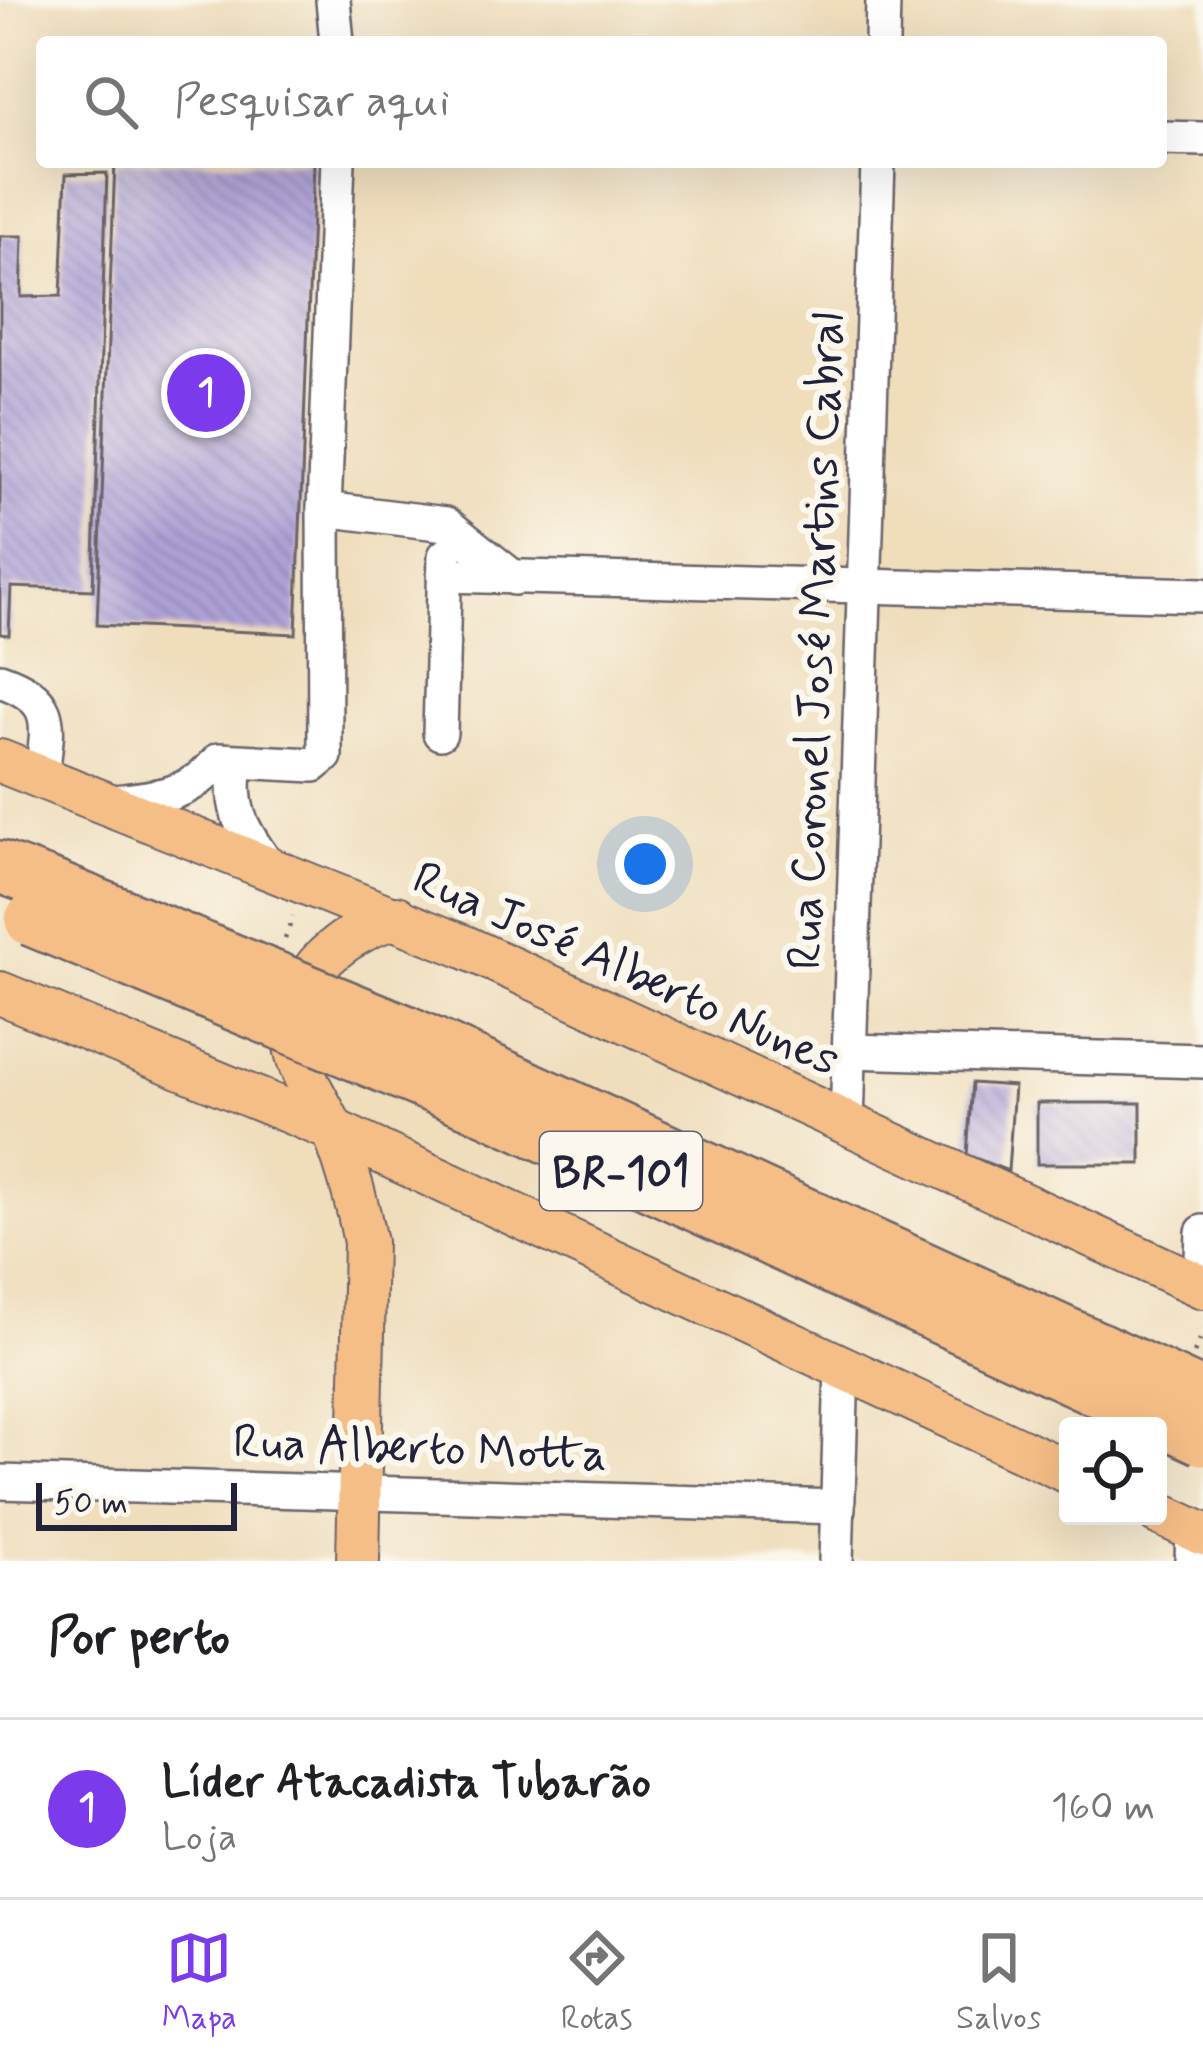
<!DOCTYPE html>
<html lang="pt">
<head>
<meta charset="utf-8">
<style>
  :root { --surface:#fff; --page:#f6f6f6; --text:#202124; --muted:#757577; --line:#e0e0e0; --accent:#7c3aed }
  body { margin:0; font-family:Mynerve,sans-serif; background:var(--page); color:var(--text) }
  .controls { position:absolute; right:36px; bottom:36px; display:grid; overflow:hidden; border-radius:12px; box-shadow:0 12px 48px #0002 }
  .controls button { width:108px; height:108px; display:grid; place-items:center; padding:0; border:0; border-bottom:3px solid var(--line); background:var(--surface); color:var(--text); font:60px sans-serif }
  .scale { position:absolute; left:36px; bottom:30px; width:201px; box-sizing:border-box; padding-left:12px; border:6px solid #22223b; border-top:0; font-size:33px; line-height:42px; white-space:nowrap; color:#22223b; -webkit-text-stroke:9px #fbf7ec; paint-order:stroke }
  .you { position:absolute; left:645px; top:864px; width:42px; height:42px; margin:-30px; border:9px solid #fff; border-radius:50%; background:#1a73e8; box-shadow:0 0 0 18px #1a73e833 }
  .badge { display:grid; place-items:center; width:78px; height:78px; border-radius:50%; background:var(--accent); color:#fff; font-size:39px; font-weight:700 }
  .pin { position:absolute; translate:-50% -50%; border:6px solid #fff; box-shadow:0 3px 12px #0006 }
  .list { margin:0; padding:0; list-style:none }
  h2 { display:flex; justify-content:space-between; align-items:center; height:156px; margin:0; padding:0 48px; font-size:51px }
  h2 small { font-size:39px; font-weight:400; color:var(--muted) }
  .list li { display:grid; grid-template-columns:78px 1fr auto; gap:36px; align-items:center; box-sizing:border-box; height:180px; padding:0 48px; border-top:3px solid var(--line) }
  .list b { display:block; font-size:45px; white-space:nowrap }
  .list p { margin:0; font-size:39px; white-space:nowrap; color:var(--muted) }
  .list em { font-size:39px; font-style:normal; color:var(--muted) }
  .icon { flex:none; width:66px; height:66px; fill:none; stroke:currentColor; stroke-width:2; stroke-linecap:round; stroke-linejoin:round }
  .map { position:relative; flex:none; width:1203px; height:1561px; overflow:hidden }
  .search { position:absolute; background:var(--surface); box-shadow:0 12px 48px #0002; left:36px; right:36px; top:36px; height:132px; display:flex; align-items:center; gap:30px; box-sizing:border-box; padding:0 42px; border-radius:12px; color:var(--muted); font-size:45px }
  .sheet { height:336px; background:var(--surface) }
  nav { display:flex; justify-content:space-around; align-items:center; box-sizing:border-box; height:168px; border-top:3px solid var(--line); background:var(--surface); font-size:33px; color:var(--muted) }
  nav a { display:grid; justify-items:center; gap:6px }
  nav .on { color:var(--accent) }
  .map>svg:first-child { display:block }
</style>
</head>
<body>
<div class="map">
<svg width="1203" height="1561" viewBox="0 0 1203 1561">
  <defs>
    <pattern id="building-back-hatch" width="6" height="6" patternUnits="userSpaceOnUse" patternTransform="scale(3)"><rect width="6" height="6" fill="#afa1d7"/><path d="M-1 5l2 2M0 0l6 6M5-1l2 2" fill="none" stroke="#8e83b0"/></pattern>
  </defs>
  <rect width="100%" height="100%" fill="#fbf7ec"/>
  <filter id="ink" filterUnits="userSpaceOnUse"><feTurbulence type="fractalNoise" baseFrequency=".00833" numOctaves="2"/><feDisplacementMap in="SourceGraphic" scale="24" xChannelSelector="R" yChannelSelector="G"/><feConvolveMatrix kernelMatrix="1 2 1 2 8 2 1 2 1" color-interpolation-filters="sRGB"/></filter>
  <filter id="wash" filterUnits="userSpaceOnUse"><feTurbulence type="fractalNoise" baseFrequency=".004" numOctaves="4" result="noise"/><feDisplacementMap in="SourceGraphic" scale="48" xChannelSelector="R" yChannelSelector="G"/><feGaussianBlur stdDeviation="2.7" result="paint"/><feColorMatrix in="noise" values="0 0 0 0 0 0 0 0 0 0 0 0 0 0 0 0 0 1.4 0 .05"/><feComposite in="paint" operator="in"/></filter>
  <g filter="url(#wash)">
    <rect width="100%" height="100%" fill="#efddbc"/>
    <g id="blocks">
      <g fill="url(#building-back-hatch)">
        <polygon points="115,162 314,162 296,634 97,625"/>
        <polygon points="107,173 93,590 11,587 9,635 0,634 0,236 23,236 21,297 61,296 66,174"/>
        <polygon points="972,1083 1014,1086 1008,1171 967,1155"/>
        <rect x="1037" y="1103" width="104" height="61"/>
      </g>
    </g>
  </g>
  <g filter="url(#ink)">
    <use href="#blocks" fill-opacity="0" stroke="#6a6368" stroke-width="3"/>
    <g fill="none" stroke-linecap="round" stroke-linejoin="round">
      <g stroke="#6a6368" stroke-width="38">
        <g id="minor">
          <polyline points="333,0 337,42"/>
          <polyline points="882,42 883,0"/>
          <polyline points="1161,138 1203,139"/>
          <polyline points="338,162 324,509 446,524 514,578"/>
          <polyline points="444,575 1203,595"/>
          <path d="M0,680C57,700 48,723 42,775"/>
          <polyline points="440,733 445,556"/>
          <path d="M236,763C229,807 241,829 267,864"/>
          <path d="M114,802C158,797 189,796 219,760L314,765L325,756L324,509"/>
          <polyline points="849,1051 1203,1061"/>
          <polyline points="847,1123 878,162"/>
          <polyline points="1201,1286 1203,1232"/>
          <polyline points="0,1482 838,1507"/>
          <polyline points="836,1561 842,1367"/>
          <polyline points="1192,1561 1193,1530"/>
        </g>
      </g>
      <g stroke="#6a6368" stroke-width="46">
        <g id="major">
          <polyline points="0,761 465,947 1203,1287"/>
          <polyline points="0,993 333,1130 1068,1472"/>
          <polyline points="1158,1513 1203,1534"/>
          <path d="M358,1561L365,1242C358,1205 348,1170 335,1135C323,1106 303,1082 296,1051C279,983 338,934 396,917"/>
        </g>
      </g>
      <g stroke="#6a6368" stroke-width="56">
        <polyline id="highway" points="0,867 47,884"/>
      </g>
      <g stroke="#6a6368" stroke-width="4.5" stroke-dasharray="3 9" stroke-linecap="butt">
        <polyline points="285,939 293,916"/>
        <polyline points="1194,1353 1203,1332"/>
      </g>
      <use href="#minor" stroke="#fff" stroke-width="33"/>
      <use href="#major" stroke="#f6be87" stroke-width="42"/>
      <use href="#highway" stroke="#f6be87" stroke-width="51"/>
      <g stroke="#6a6368" stroke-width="56" stroke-linecap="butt">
        <g id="highway-bridge">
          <polyline points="47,884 403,1030 1203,1396"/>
          <polyline points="31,920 491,1111 1203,1439"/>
        </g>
      </g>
      <use href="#highway-bridge" stroke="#f6be87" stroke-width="51"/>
    </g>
  </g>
  <g text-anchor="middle" stroke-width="12" stroke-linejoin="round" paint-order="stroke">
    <rect fill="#fbf7ec" stroke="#636270" stroke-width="3" x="540" y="1132" width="162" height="78" rx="9"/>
    <g font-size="45" font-weight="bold" fill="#22223b">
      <text x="621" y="1187">BR-101</text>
    </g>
    <g font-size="48" fill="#22223b" stroke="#fbf7ec">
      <text transform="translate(814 641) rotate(-88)" y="17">Rua Coronel José Martins Cabral</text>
      <text transform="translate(627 967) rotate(24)" y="17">Rua José Alberto Nunes</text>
      <text transform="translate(420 1446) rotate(2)" y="17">Rua Alberto Motta</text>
    </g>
  </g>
</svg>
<div class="controls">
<button><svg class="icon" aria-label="locate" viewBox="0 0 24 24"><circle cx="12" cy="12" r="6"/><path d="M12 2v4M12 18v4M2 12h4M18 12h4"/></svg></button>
</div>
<div class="scale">50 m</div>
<div class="you"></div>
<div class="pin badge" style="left:206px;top:393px">1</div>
<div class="search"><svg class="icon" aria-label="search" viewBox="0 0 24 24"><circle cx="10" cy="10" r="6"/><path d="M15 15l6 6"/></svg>Pesquisar aqui</div>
</div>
<section class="sheet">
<h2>Por perto<small></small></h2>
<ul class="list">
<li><span class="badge">1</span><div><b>Líder Atacadista Tubarão</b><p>Loja</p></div><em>160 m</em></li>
</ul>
</section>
<nav>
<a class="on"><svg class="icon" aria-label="map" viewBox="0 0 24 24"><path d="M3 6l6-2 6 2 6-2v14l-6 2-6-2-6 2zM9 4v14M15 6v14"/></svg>Mapa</a>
<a><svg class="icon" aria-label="directions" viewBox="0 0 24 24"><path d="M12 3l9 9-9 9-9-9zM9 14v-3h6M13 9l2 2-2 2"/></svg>Rotas</a>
<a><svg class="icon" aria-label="saved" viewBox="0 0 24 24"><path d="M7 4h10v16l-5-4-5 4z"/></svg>Salvos</a>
</nav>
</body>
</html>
